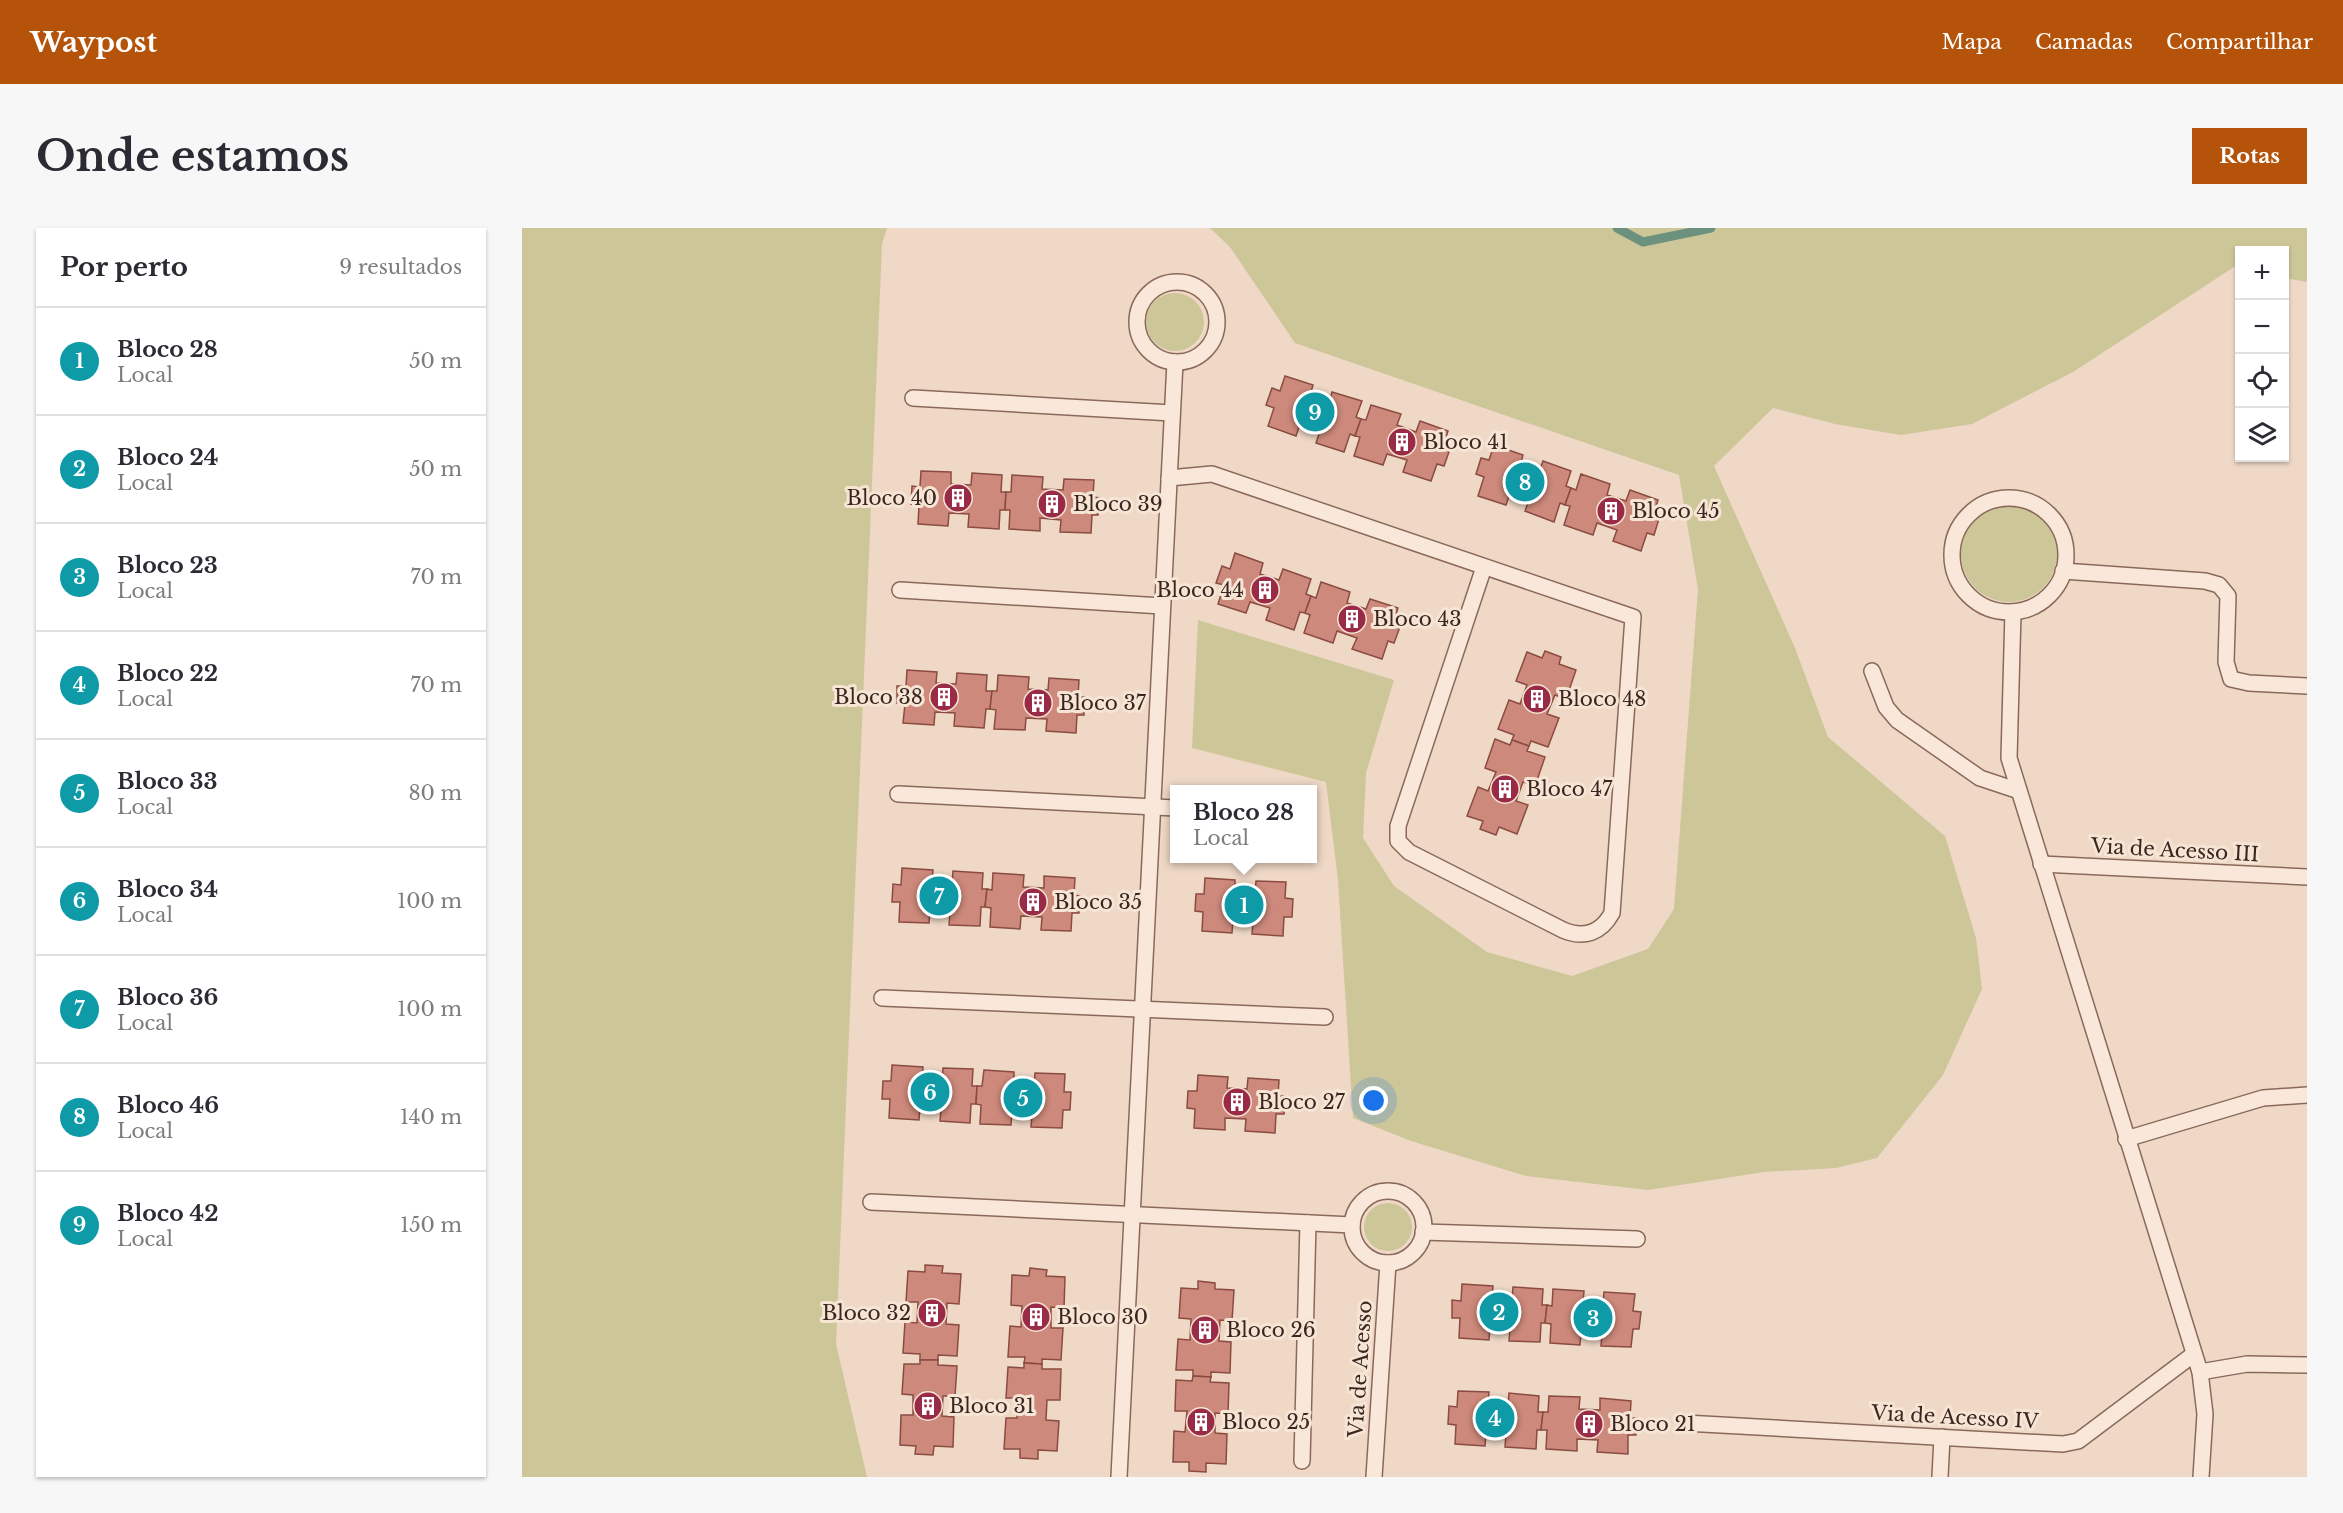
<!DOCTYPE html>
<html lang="pt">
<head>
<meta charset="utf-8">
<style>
  :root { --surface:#fff; --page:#f7f7f7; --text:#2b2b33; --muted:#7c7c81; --line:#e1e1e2; --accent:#b45309 }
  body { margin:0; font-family:"Libre Baskerville",serif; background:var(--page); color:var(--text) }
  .controls { position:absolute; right:18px; top:18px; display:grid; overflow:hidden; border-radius:0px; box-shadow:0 2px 4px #0004 }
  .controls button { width:54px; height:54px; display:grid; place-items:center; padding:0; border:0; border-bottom:2px solid var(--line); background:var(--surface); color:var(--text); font:30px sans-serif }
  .you { position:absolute; left:852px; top:873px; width:21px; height:21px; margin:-15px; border:4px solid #fff; border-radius:50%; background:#1a73e8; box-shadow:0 0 0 9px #1a73e833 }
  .badge { display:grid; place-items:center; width:39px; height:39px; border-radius:50%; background:var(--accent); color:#fff; font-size:20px; font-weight:700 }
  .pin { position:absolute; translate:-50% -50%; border:3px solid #fff; box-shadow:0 2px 6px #0006 }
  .popup { position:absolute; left:648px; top:557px; width:147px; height:78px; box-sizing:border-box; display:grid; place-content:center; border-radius:0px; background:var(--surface); filter:drop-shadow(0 2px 4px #0005); font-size:20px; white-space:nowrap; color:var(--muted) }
  .popup b { font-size:22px; color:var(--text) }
  .popup::after { content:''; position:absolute; left:50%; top:100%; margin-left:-12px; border:12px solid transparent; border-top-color:var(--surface) }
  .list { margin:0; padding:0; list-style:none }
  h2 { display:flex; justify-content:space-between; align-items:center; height:78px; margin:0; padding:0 24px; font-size:26px }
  h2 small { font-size:20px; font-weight:400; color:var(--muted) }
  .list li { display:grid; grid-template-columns:39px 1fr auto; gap:18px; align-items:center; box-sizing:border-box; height:108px; padding:0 24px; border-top:2px solid var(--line) }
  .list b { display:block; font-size:22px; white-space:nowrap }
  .list p { margin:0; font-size:20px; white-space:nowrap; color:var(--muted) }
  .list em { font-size:20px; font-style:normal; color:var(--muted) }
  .icon { flex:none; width:33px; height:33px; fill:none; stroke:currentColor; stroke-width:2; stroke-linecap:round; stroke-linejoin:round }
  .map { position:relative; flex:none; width:1785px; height:1249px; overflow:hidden; border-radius:0px }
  header { display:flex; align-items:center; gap:36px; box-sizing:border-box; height:84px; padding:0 30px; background:var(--accent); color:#fff }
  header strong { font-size:28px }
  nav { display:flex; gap:33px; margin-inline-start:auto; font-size:21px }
  .intro { display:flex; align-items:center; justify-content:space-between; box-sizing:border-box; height:144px; padding:0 36px }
  h1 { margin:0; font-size:42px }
  .button { padding:15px 27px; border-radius:0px; background:var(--accent); color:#fff; font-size:21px; font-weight:700 }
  main { display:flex; gap:36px; padding:0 36px }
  aside { flex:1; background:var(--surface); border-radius:0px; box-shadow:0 2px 4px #0004 }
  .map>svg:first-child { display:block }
</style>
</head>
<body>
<header>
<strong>Waypost</strong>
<nav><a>Mapa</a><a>Camadas</a><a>Compartilhar</a></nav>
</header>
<div class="intro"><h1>Onde estamos</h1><a class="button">Rotas</a></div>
<main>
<aside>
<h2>Por perto<small>9 resultados</small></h2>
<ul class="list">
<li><span class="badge" style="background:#0f9aa8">1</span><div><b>Bloco 28</b><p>Local</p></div><em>50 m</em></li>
<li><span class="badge" style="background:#0f9aa8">2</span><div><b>Bloco 24</b><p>Local</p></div><em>50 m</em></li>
<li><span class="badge" style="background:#0f9aa8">3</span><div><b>Bloco 23</b><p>Local</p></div><em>70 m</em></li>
<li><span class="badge" style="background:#0f9aa8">4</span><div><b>Bloco 22</b><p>Local</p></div><em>70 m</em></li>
<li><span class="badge" style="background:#0f9aa8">5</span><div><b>Bloco 33</b><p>Local</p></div><em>80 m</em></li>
<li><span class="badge" style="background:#0f9aa8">6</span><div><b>Bloco 34</b><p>Local</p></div><em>100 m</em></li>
<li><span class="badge" style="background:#0f9aa8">7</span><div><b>Bloco 36</b><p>Local</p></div><em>100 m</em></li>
<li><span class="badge" style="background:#0f9aa8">8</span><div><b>Bloco 46</b><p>Local</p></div><em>140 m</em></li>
<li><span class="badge" style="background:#0f9aa8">9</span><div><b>Bloco 42</b><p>Local</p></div><em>150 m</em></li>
</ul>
</aside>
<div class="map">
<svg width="1785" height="1249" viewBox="0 0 1785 1249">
  <rect width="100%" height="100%" fill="#efd8c6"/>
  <g fill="#cdc699">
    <polygon points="0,0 365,0 360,16 314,1116 345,1249 0,1249"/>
    <polygon points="688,0 1785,0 1785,54 1763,50 1762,22 1718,22 1717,40 1712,39 1551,144 1450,196 1379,207 1313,196 1251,180 1192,238 1273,420 1306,509 1423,608 1454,710 1460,761 1421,847 1355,930 1314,940 1242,944 1126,962 1004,948 889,913 831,890 816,652 804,554 670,520 676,392 872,452 844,545 841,610 872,658 965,724 1050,748 1126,721 1152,681 1176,361 1157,247 773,115 708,19"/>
    <circle cx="653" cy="94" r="29"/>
    <circle cx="1487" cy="326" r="48"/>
    <circle cx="866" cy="999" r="24"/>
  </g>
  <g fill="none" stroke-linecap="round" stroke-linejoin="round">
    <polyline stroke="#6d917f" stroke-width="9" points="1095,0 1121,14 1189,0"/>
  </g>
  <g fill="#cd897b" stroke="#8a4c41" stroke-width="1.5">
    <polygon points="763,148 791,157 788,168 807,175 810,164 840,173 834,189 839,191 833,208 828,206 822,224 794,215 798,203 778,196 774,208 746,198 752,180 744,177 750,160 758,163"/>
    <polygon points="849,177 879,186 875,197 894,204 898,193 926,203 921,219 928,221 922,238 915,236 909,253 881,244 885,232 865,226 861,237 832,228 838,209 833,208 839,191 844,192"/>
    <polygon points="972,217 1001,227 998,238 1017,244 1021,233 1049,243 1044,258 1049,260 1043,277 1038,275 1032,294 1003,283 1007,272 988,265 984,277 956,268 962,249 954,246 959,230 967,232"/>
    <polygon points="399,243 429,244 429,256 449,257 450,245 480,247 479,264 484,264 483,282 478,282 477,301 446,299 447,286 427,285 426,298 396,296 397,277 389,276 390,258 398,259"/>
    <polygon points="1059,246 1088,256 1085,267 1104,273 1108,262 1136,272 1131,288 1137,291 1132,307 1125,305 1119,323 1091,313 1095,302 1075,295 1071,307 1042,297 1048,278 1043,277 1049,260 1054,262"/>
    <polygon points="490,247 521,249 520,261 541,262 542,251 572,252 571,269 578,270 576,287 570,287 569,305 538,304 539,292 518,290 518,303 487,301 488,282 483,282 484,264 489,264"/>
    <polygon points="713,325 741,335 738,346 757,352 761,341 789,351 784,366 789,368 783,385 778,384 772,402 744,392 748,380 728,374 724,385 696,376 702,357 694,355 700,338 708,341"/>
    <polygon points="799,354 828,364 825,375 844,381 848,371 876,380 871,396 878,399 872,415 866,413 860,431 830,421 835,410 815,403 811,415 782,405 788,387 783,385 789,368 794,370"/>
    <polygon points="1023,423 1039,429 1037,436 1054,442 1044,471 1033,467 1025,486 1037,490 1026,519 1009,513 1007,518 990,512 992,507 976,501 987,472 998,476 1005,457 994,453 1005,424 1020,430"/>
    <polygon points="385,442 415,444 414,455 434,456 435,445 465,447 464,463 470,463 468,481 464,481 462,500 432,498 433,485 413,484 412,497 381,495 383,476 375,475 375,458 384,458"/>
    <polygon points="476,447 507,449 506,461 526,462 527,450 557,452 556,469 563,469 562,487 555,487 554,505 524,503 525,491 504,490 503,502 472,501 474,482 468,481 470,463 475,463"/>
    <polygon points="973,511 988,517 990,512 1007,518 1005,523 1023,529 1013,558 1001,554 994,573 1006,577 995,606 977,599 974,607 958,601 961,593 945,588 956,559 966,563 974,544 963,540"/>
    <polygon points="380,640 411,642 410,654 430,655 431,643 461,645 460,661 465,661 463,679 459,679 458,698 427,697 428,684 408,683 407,695 377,694 378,674 370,674 371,656 379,657"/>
    <polygon points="471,645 502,647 501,659 522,660 522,648 553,650 552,667 559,668 557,685 550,685 549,703 519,702 520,689 499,688 498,701 468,699 469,680 463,679 465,661 470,662"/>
    <polygon points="683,650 713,652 713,663 733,664 734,653 764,654 763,670 771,671 770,689 762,689 761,708 730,706 731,694 711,692 710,705 680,703 681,684 673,683 674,666 682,666"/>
    <polygon points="370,837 401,839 400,850 420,852 421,840 451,841 450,858 455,858 454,876 449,876 448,895 418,893 419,881 398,879 397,892 367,890 368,871 360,871 361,853 369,853"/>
    <polygon points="462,842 492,844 492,856 512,857 513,845 543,846 542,864 549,864 548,882 541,882 540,900 509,899 510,886 490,885 489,897 458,896 459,877 454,876 455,858 460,858"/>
    <polygon points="676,847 706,849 705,860 725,861 726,850 757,852 756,868 764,868 762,886 754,886 753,905 723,903 724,891 703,890 703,902 672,900 673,881 665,880 666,863 675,863"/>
    <polygon points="403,1037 421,1038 420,1045 439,1046 437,1076 425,1075 424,1096 437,1097 435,1128 416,1127 416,1132 398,1132 398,1126 381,1125 383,1094 395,1095 396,1074 384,1074 386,1043 403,1044"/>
    <polygon points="508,1040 525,1042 524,1048 543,1049 542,1080 529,1079 529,1100 541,1100 539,1132 520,1131 520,1136 502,1135 503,1129 486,1129 488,1098 499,1099 500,1078 489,1077 490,1047 507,1048"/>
    <polygon points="676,1053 693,1055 693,1061 712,1062 710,1093 698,1092 697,1113 709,1114 708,1145 689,1144 689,1149 671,1148 671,1142 654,1142 656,1111 668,1112 669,1091 657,1090 659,1060 676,1061"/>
    <polygon points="940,1056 971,1058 970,1070 990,1071 991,1059 1021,1061 1020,1077 1025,1077 1023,1095 1019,1095 1018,1114 987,1113 988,1100 968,1099 967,1112 937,1110 938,1090 930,1090 930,1072 939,1073"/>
    <polygon points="1031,1061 1062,1063 1061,1075 1081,1076 1082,1064 1113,1066 1111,1083 1119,1084 1117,1101 1111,1101 1109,1119 1079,1118 1080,1105 1059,1104 1058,1117 1028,1115 1029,1096 1023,1095 1025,1077 1030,1078"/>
    <polygon points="398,1132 416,1132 416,1137 435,1138 433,1168 421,1168 420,1188 432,1189 431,1219 412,1218 411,1227 393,1226 394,1218 378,1217 379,1187 391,1187 391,1167 380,1166 382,1136 398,1136"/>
    <polygon points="502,1135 520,1136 520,1141 539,1141 538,1172 525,1172 524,1192 537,1193 535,1223 516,1222 516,1231 498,1230 498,1221 482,1221 484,1190 495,1190 496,1170 484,1170 486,1139 502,1140"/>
    <polygon points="671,1148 689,1149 688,1154 707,1155 706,1186 693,1185 693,1205 705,1206 704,1236 684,1235 684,1244 667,1243 667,1234 651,1234 652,1203 663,1204 665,1183 653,1183 654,1152 670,1153"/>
    <polygon points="936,1163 967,1164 966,1176 986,1177 987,1165 1017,1168 1016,1184 1021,1184 1019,1202 1015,1202 1014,1221 983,1219 984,1206 964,1205 963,1218 933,1216 934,1197 926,1196 927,1178 935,1179"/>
    <polygon points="1027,1168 1058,1169 1057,1181 1078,1182 1078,1170 1109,1173 1108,1190 1115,1190 1114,1207 1106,1207 1106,1226 1075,1224 1076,1212 1055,1211 1055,1223 1024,1221 1025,1202 1019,1202 1021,1184 1026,1184"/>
  </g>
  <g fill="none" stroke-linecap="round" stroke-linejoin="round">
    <g stroke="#8a695b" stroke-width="18">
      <g id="service">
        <circle cx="655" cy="94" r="40"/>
        <polyline points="391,170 650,185"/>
        <path d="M647,250L690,246L1111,389L1090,685C1079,705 1062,711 1041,702L887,624L876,613V598L962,339"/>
        <circle cx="1487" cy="327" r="57"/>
        <polyline points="1541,343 1683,353 1697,357 1706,368 1704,434 1709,451 1727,455 1785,458"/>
        <polyline points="378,362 640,378"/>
        <polyline points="1491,384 1487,530 1678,1144 1683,1186 1679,1249"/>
        <polyline points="1350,443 1364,479 1375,492 1458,550 1497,563"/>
        <polyline points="376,566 653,580"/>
        <polyline points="1519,636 1785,649"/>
        <polyline points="360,770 803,789"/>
        <polyline points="1604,911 1741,870 1785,867"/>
        <circle cx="866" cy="999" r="36"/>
        <polyline points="349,974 830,997"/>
        <polyline points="901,1004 1115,1011"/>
        <polyline points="1678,1144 1725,1136 1785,1137"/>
        <polyline points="1163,1195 1541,1216 1556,1213 1672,1126"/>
        <polyline points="780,1233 786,995"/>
        <polyline points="597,1249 653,134"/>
        <polyline points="852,1249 866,1035"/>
        <polyline points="1418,1249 1420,1209"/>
      </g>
    </g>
    <use href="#service" stroke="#f9e8d9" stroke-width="15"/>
  </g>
  <defs>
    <g id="building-disc" transform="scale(1.5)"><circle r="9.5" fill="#9a2b47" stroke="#f6e5d5"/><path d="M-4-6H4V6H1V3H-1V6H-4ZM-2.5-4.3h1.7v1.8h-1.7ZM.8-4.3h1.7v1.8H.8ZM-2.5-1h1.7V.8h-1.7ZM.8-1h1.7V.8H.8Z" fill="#fff"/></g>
  </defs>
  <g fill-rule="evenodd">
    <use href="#building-disc" x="880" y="214"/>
    <use href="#building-disc" x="436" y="270"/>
    <use href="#building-disc" x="530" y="276"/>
    <use href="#building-disc" x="1089" y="283"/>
    <use href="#building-disc" x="743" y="362"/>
    <use href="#building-disc" x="830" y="391"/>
    <use href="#building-disc" x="422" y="469"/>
    <use href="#building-disc" x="1015" y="471"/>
    <use href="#building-disc" x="516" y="475"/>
    <use href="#building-disc" x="983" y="561"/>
    <use href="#building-disc" x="511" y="674"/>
    <use href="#building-disc" x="715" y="874"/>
    <use href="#building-disc" x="410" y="1085"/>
    <use href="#building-disc" x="514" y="1089"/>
    <use href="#building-disc" x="683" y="1102"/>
    <use href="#building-disc" x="406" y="1178"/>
    <use href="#building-disc" x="679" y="1194"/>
    <use href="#building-disc" x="1067" y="1196"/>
  </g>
  <g text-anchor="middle" stroke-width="6" stroke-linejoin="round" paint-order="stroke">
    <g font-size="20" fill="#3a261f" stroke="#f6e5d5" text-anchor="start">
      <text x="901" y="221">Bloco 41</text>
      <text x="415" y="277" text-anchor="end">Bloco 40</text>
      <text x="551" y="283">Bloco 39</text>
      <text x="1110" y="290">Bloco 45</text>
      <text x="722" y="369" text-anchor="end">Bloco 44</text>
      <text x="851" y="398">Bloco 43</text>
      <text x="401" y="476" text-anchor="end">Bloco 38</text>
      <text x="1036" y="478">Bloco 48</text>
      <text x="537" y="482">Bloco 37</text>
      <text x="1004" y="568">Bloco 47</text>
      <text x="532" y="681">Bloco 35</text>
      <text x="736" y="881">Bloco 27</text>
      <text x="389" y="1092" text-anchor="end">Bloco 32</text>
      <text x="535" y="1096">Bloco 30</text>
      <text x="704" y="1109">Bloco 26</text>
      <text x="427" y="1185">Bloco 31</text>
      <text x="700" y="1201">Bloco 25</text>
      <text x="1088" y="1203">Bloco 21</text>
    </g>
    <g font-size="20" fill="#3a261f" stroke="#f6e5d5">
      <text transform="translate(1653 622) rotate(3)" y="7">Via de Acesso III</text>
      <text transform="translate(838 1141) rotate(-86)" y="7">Via de Acesso</text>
      <text transform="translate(1433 1189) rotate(3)" y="7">Via de Acesso IV</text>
    </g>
  </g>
</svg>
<div class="controls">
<button>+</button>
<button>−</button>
<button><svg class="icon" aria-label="locate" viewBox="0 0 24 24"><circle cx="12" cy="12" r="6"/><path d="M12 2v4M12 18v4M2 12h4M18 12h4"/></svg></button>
<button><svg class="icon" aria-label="layers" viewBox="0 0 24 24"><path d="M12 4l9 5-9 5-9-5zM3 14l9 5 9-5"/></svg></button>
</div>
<div class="you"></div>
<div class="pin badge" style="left:722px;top:677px;background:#0f9aa8">1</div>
<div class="popup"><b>Bloco 28</b>Local</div>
<div class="pin badge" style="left:977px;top:1084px;background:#0f9aa8">2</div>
<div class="pin badge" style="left:1071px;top:1090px;background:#0f9aa8">3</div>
<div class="pin badge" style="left:973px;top:1190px;background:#0f9aa8">4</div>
<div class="pin badge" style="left:501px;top:870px;background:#0f9aa8">5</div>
<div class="pin badge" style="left:408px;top:864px;background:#0f9aa8">6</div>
<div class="pin badge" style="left:417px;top:668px;background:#0f9aa8">7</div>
<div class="pin badge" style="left:1003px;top:254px;background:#0f9aa8">8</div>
<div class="pin badge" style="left:793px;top:184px;background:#0f9aa8">9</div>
</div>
</main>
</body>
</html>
